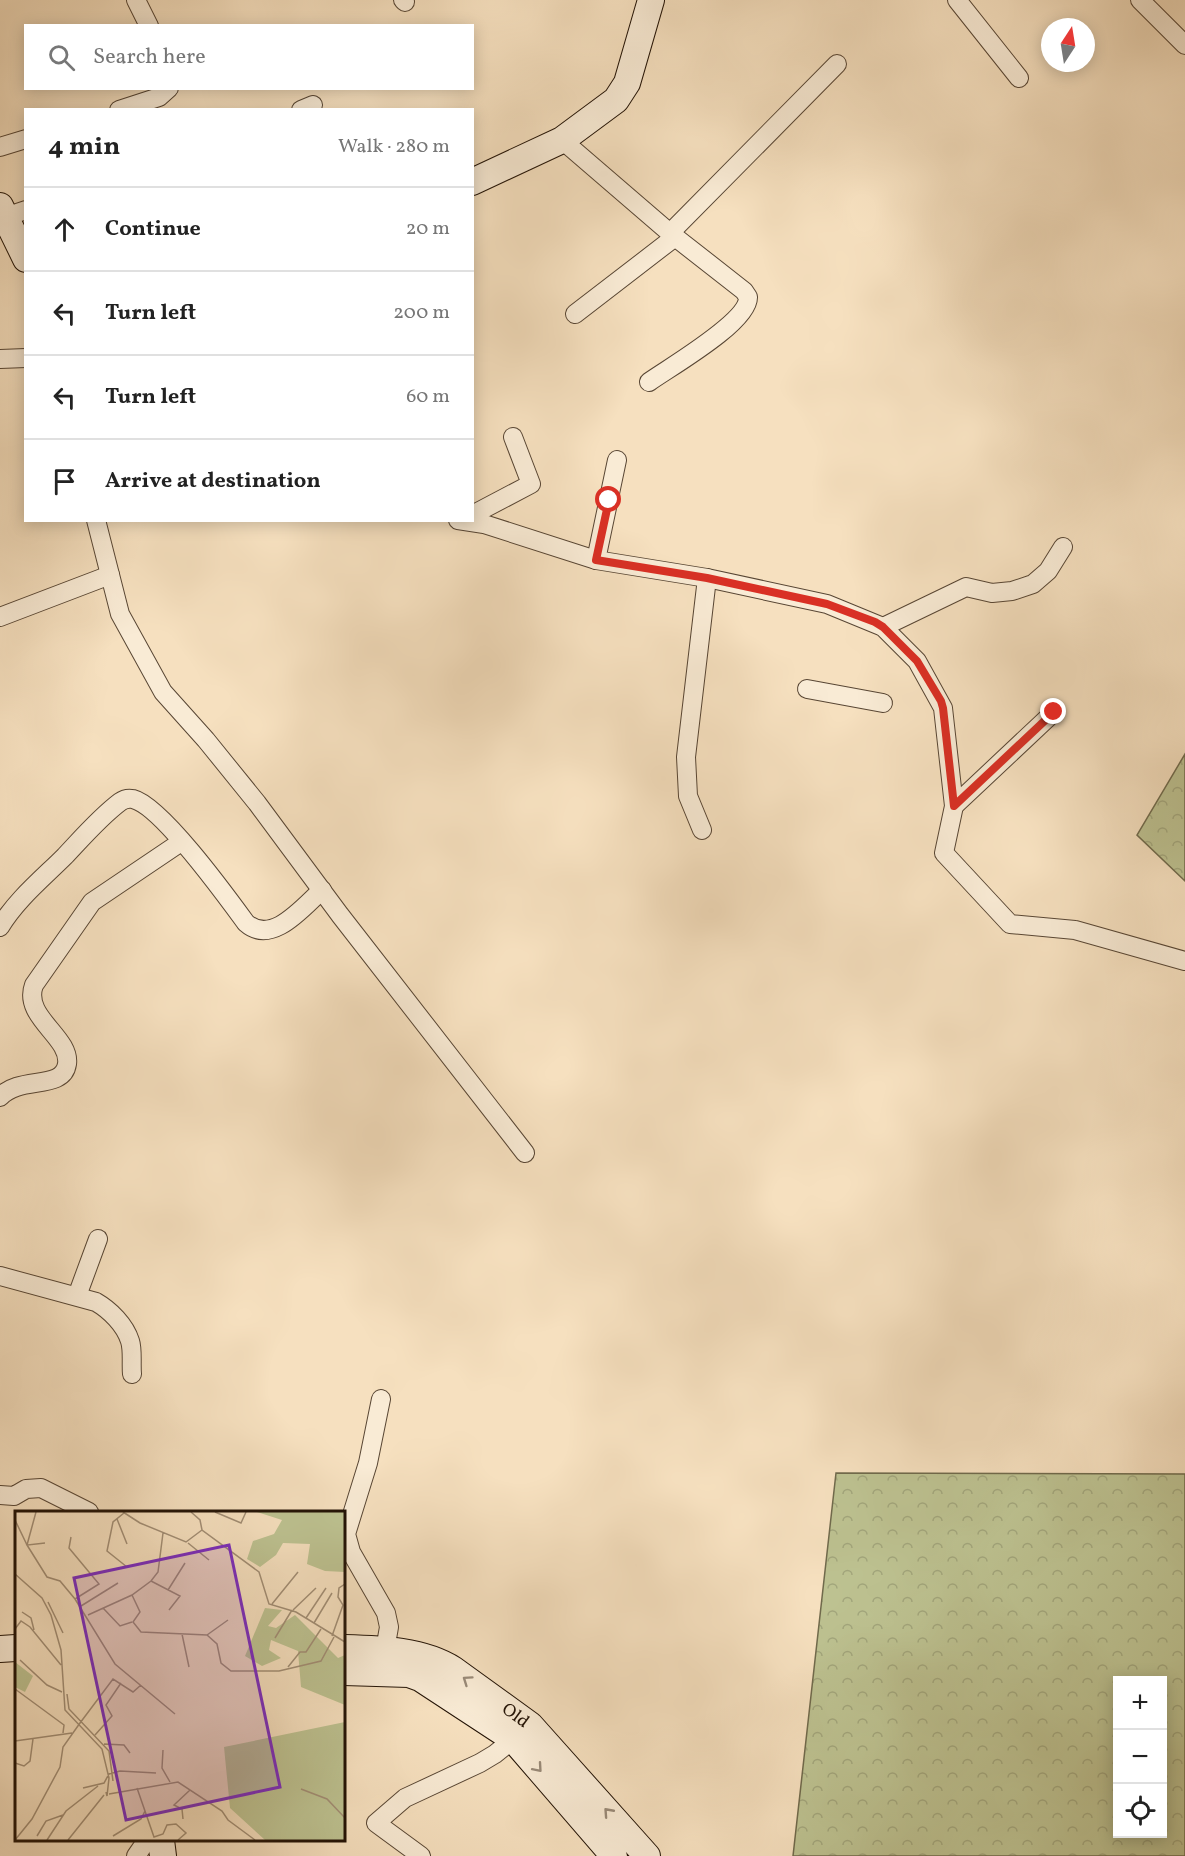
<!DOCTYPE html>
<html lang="en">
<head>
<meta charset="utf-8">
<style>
  :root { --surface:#fff; --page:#f2f2f2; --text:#222; --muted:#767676; --line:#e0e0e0 }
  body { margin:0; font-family:Vollkorn,serif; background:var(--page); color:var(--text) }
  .controls { position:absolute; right:18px; bottom:18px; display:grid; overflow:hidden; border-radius:0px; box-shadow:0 3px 15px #0003 }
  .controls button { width:54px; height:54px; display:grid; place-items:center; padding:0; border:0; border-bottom:2px solid var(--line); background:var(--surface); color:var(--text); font:30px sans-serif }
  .compass { position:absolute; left:1041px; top:18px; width:54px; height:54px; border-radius:50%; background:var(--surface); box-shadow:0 3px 15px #0003; rotate:12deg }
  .stop { position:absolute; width:18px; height:18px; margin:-14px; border:4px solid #d93025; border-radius:50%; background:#fff }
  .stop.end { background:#d93025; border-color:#fff; box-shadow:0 2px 6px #0008 }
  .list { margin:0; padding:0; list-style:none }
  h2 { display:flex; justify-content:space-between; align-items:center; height:78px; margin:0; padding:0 24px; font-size:26px }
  h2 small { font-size:20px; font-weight:400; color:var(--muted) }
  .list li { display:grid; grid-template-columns:39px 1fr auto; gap:18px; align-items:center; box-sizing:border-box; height:84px; padding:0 24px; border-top:2px solid var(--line) }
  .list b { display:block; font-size:22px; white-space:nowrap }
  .list em { font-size:20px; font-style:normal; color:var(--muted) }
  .icon { flex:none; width:33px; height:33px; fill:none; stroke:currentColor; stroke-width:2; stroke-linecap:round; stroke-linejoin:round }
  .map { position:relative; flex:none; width:1185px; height:1856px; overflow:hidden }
  .search { position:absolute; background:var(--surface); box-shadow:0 3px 15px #0003; left:24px; top:24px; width:450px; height:66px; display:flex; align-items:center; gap:15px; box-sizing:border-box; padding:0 21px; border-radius:0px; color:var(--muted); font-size:22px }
  .panel { position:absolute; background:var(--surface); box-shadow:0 3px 15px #0003; left:24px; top:108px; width:450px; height:414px; border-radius:0px }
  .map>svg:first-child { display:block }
</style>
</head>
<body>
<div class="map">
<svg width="1185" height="1856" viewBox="0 0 1185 1856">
  <defs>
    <pattern id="forest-crowns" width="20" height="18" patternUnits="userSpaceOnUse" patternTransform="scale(1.5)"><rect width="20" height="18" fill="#bdc291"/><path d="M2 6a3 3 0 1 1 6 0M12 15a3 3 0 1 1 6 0" fill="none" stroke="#a2a67c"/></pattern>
  </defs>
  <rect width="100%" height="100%" fill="#f6e0bf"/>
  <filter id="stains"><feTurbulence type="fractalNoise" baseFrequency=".00333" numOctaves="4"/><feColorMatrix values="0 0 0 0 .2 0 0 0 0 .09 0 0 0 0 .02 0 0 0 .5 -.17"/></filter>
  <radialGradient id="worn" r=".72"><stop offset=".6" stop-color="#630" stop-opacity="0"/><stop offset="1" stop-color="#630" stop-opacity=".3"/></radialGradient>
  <g fill="url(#forest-crowns)" stroke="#706a4c" stroke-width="1.5" fill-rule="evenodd">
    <polygon points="1185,754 1185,881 1137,835"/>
    <path d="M836,1473L1185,1474V1856H793ZM1118,1680H1162V1834H1118Z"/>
  </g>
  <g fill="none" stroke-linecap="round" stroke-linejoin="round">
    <g stroke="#584634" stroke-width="20">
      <g id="street">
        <polyline points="136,0 149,26"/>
        <polyline points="403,0 405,2"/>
        <polyline points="957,0 1019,78"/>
        <polyline points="1140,0 1185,45"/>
        <polyline points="119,110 159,97 169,88"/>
        <polyline points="301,110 313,105"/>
        <path d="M562,140L670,233L744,291L748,297C749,322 670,367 649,382"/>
        <polyline points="0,147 26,139"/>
        <polyline points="5,217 26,210"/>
        <polyline points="670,233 837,64"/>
        <polyline points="575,314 675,237"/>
        <polyline points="0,359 26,358"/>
        <polyline points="472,515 531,484 513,437"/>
        <polyline points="96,520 120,614 163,692 206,740 257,803 340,915 525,1153"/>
        <polyline points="458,520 484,524 596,560 707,578 827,604 883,627 917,661 943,708 954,806 944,853 1010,924 1075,930 1185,961"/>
        <polyline points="596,560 617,460"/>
        <polyline points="0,617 110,575"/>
        <polyline points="883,627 966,587 992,593 1012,591 1033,584 1048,571 1063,547"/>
        <polyline points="807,689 883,703"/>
        <polyline points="954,806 1054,712"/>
        <polyline points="702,830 688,796 686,757 707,578"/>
        <path d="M0,927C16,900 43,878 65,856C82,838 100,817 120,802C124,799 128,798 133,799C161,806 227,897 246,923C272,946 303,907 322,890"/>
        <path d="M0,1097C20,1075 63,1091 67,1064C71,1037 22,1017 34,985L92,902L181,842"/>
        <path d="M0,1276L96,1302C110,1310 125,1325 130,1341C133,1350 131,1364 132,1374"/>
        <polyline points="77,1296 98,1239"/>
        <polyline points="381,1399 368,1463 346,1534 351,1552 386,1613 389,1627 385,1650"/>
        <polyline points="0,1495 14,1496 26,1489 41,1488 89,1512"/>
        <polyline points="136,1856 147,1840"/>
        <polyline points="421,1856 376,1823 405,1798 480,1763 495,1754 522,1732"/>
      </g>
    </g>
    <g stroke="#231306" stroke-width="28">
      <g id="secondary">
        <polyline points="472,182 562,140 616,100 627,83 651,0"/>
        <polyline points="0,206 26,259"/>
        <path id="s1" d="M344,1648C380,1649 423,1650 454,1670L530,1725L647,1856"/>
        <polyline points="0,1649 16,1648"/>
        <polyline points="344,1672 409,1674 420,1678 513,1739 614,1856"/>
        <polyline points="161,1840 163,1856"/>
      </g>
    </g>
    <use href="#street" stroke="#f9ebd5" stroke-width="18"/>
    <use href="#secondary" stroke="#f9ebd5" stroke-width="26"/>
  </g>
  <defs><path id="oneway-chevron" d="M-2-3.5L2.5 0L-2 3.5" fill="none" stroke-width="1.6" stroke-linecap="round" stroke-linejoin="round" transform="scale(1.5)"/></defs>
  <g stroke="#998a78">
    <use href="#oneway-chevron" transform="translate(467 1680) rotate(-145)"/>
    <use href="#oneway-chevron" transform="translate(538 1768) rotate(49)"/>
    <use href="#oneway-chevron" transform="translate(608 1812) rotate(-132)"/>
  </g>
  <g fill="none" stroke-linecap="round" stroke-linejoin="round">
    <polyline stroke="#d93025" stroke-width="8" points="609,500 596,560 707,578 827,604 875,622 883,627 917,661 941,701 943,708 954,806 1054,712"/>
  </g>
  <g text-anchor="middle" stroke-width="4.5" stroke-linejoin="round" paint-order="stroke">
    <g font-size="18" fill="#231306" stroke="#f9ebd5">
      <text dy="6" stroke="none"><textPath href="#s1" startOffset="190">Old</textPath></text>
    </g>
  </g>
  <g transform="translate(15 1511)">
    <rect width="330" height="330" fill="#f6e0bf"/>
    <path d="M242,1H330V61L310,60L292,53L295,33L268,32L261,44L245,56L232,48L238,30L259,23L267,9ZM250,97L267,99L253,115L261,117L280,104L323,147L330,144V194L286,176L283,140L256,129L254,139L266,147L247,155L230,145ZM0,151L18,165L10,181L0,176ZM330,211V329H250L215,297L209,236Z" fill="#bdc291"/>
    <path fill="none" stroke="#a28e75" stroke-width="1.5" d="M108,1L125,12L171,31L187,19M176,1L185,9L187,19L244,61L254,93L281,101L330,131M200,1L226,12L231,1M109,2L98,11L92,40L112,56M102,8L112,33M0,9L12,34M56,26L54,37L84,73L60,88M30,32L12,34L32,66L45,70L60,88L100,153L160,203M173,32L194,49M12,34L21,1M0,63L27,87L36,104L46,139L50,199L87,238L94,267L92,285L91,281M136,70L165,85L154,99M153,79L170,52M117,84L125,101L118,111L126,121L192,124L202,133L206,152L216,160H264L306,150L319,126M33,91L48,122M257,93L283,61M66,95L103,72M88,97L105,115L117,111M278,99L301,77M7,101L16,107L19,119M73,104L117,84L136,70L143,61L148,22M291,107L311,77M299,112L317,82M0,118L6,110L15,116L46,154M167,123L174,156M192,124L213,109M317,125L328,94L323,86L324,77L330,73M260,127L277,99M5,149L32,174L47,181M273,156L285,141H291L306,118M0,178L49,214L48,222M52,183L54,198L94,240L98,270M65,212L98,168L118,181L126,174M80,224L97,205L91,194L106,172M0,230L57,222M89,233L109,234L115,242M148,239L147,257L155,271M0,252L9,255L15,250L18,228M68,277L89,272L94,263L105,260L141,262M122,277L139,326L148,323L152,314L161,313L171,322L163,329M286,278L312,288L330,307M94,283L163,271L207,300L213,309L240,329M168,308L167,298L159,294L175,279M22,325L31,310L48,304M98,325L126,308L130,300M0,329L17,308L45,256L48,236L65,212M32,329L51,300L83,275M53,329L89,284"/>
    <path fill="#7b2cbf" fill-opacity="0.15" stroke="#7b2cbf" stroke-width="3" d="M214,34L265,276L111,309L59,67Z"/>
    <rect width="330" height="330" fill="none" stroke="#231306" stroke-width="3"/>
  </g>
  <rect width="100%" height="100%" filter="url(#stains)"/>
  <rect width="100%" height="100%" fill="url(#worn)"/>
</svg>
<div class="controls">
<button>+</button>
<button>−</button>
<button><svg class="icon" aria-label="locate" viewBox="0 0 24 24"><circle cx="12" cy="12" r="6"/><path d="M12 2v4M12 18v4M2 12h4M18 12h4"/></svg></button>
</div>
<svg class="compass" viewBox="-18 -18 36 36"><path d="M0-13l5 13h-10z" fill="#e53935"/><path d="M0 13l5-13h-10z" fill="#767676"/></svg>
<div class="stop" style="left:609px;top:500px"></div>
<div class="stop end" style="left:1054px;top:712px"></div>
<div class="search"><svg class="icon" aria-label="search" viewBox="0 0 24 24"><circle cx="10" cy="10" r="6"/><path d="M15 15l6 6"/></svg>Search here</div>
<section class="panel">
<h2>4 min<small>Walk · 280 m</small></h2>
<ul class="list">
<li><svg class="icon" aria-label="ahead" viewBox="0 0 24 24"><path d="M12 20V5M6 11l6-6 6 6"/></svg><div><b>Continue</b></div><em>20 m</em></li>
<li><svg class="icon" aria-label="left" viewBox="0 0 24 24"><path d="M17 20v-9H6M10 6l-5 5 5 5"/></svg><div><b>Turn left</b></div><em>200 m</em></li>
<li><svg class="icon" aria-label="left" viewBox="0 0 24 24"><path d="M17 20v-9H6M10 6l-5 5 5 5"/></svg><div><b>Turn left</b></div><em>60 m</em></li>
<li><svg class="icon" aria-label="arrive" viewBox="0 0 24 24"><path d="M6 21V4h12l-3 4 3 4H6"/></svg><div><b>Arrive at destination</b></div></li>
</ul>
</section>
</div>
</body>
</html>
